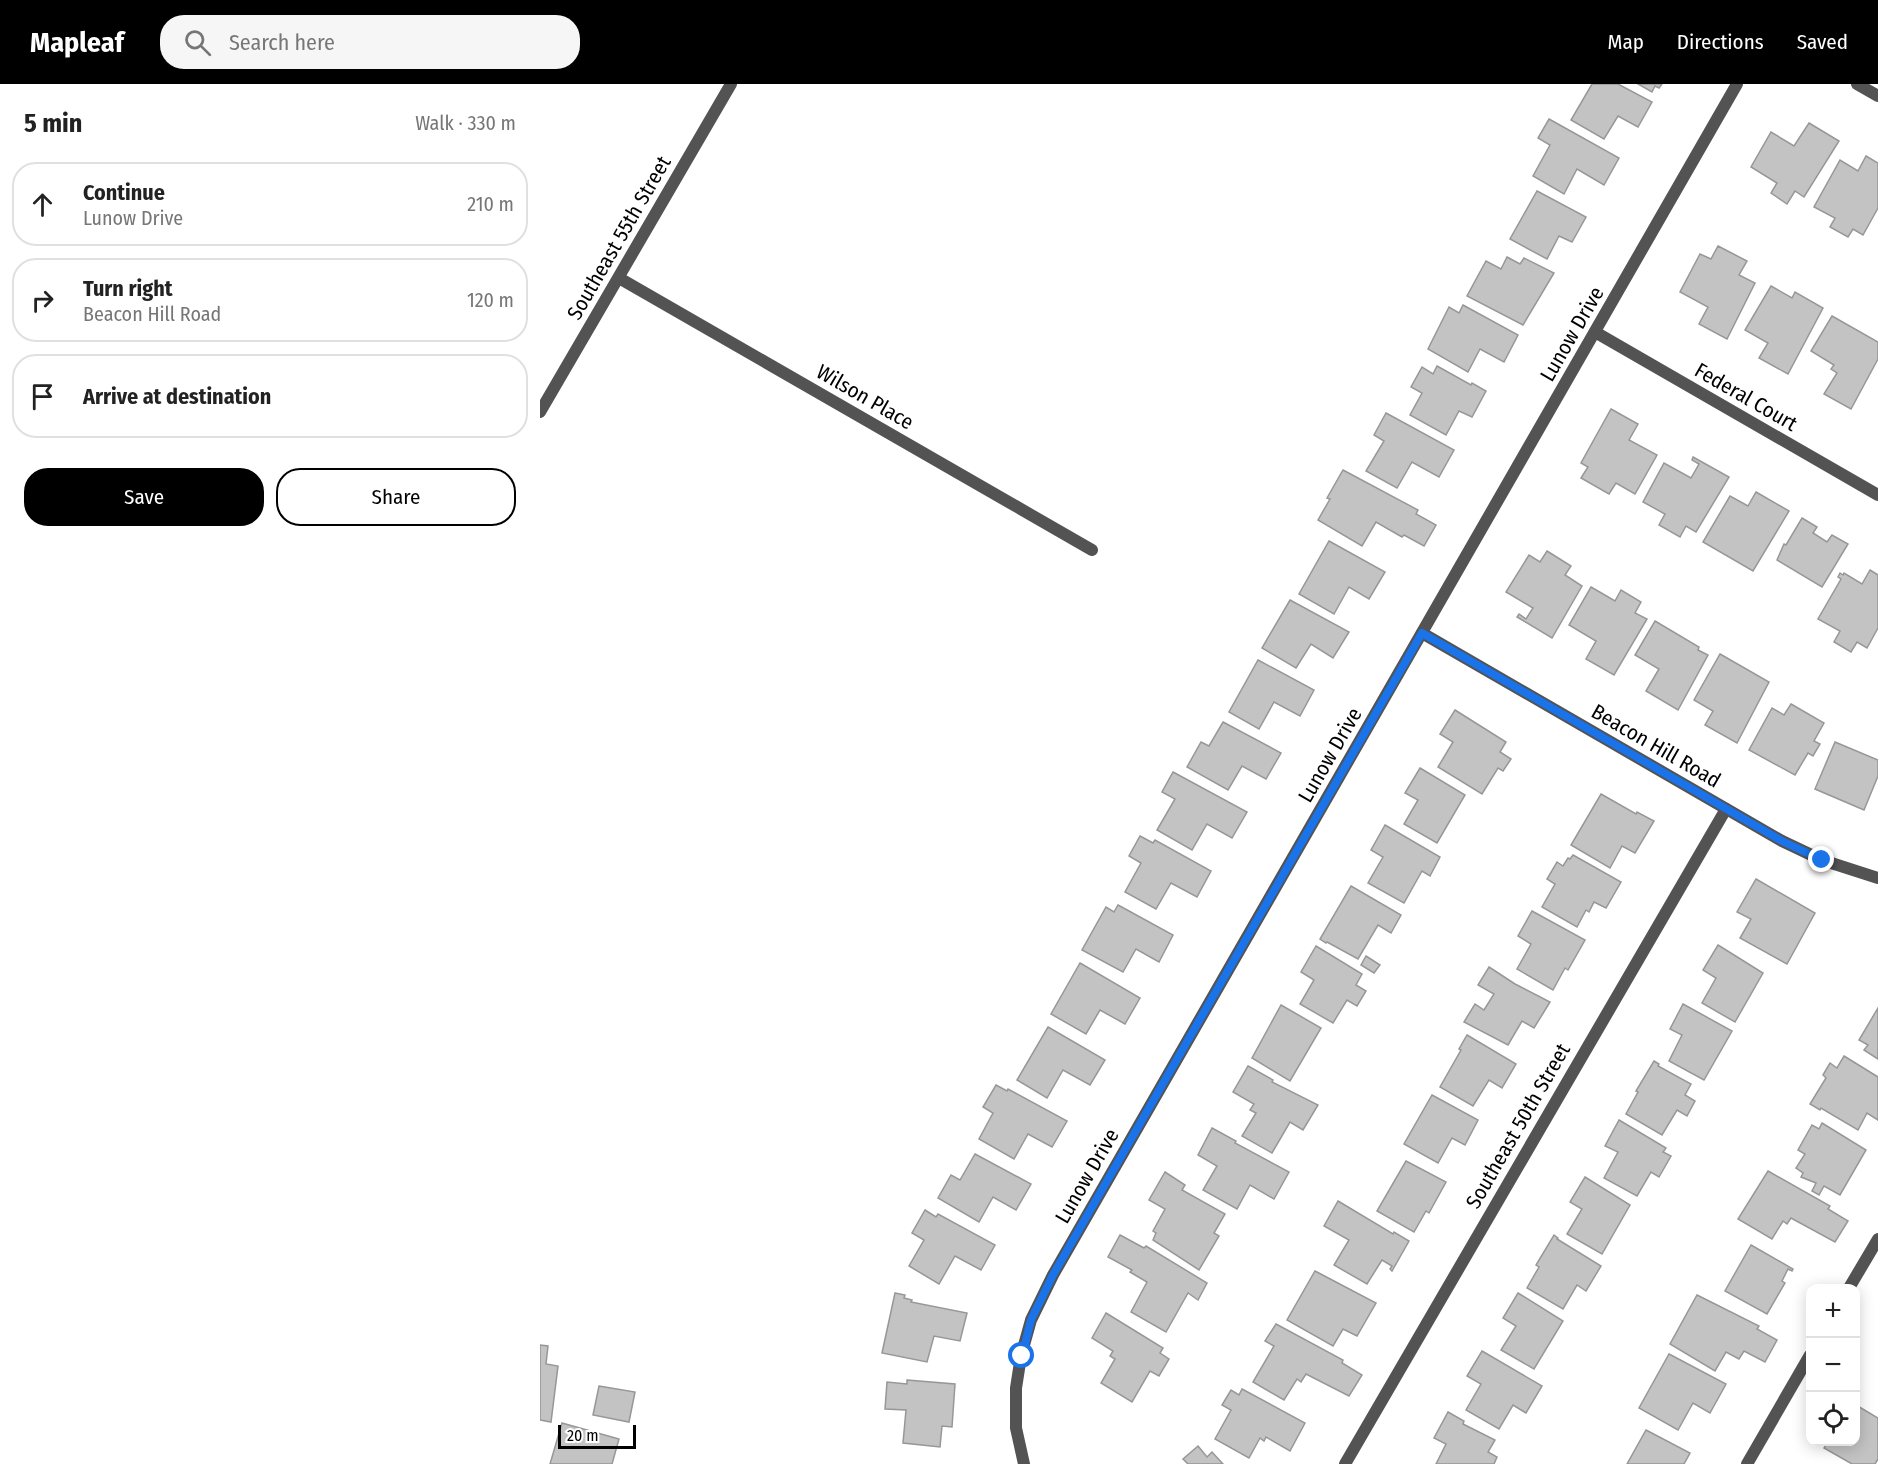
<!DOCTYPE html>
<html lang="en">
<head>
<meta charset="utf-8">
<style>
  :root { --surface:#fff; --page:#f6f6f6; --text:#222; --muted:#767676; --line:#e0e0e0; --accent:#000 }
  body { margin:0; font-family:"Fira Sans Condensed",sans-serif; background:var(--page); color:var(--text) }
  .controls { position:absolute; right:18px; bottom:18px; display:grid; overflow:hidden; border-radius:12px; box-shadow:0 3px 15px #0003 }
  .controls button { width:54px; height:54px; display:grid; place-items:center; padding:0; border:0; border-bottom:2px solid var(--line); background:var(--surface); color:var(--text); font:30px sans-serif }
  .scale { position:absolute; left:18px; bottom:15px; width:78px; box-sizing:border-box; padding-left:6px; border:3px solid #000; border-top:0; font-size:16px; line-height:21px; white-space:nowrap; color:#000; -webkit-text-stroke:4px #fff; paint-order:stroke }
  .stop { position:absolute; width:18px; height:18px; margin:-14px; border:4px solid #1a73e8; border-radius:50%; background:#fff }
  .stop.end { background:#1a73e8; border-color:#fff; box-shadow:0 2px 6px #0008 }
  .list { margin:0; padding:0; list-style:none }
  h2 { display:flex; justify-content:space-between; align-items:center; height:78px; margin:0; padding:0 24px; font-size:26px }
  h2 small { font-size:20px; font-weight:400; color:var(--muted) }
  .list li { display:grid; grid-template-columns:39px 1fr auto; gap:18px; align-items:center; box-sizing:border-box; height:84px; margin:0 12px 12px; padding:0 12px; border:2px solid var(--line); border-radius:24px }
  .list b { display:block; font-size:22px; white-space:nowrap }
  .list p { margin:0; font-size:20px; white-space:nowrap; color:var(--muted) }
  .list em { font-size:20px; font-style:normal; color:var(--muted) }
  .actions { display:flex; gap:12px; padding:18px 24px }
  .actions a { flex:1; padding:14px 0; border:2px solid var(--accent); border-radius:24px; text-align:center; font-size:21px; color:var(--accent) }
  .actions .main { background:var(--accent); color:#fff }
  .icon { flex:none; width:33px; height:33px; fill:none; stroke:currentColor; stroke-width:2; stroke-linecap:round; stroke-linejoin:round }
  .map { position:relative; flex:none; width:1338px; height:1380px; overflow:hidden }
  header { display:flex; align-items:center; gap:36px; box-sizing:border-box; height:84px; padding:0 30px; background:var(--accent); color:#fff }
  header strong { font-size:28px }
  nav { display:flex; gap:33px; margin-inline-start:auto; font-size:21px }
  .search { width:420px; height:54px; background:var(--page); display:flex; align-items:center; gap:15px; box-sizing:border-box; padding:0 21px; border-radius:24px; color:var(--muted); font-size:22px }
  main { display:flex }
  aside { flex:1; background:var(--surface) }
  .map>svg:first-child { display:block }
</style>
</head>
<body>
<header>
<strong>Mapleaf</strong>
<div class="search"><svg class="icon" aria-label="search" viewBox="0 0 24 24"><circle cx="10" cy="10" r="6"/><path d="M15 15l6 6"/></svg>Search here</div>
<nav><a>Map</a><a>Directions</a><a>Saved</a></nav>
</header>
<main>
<aside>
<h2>5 min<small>Walk · 330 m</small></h2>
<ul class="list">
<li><svg class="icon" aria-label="ahead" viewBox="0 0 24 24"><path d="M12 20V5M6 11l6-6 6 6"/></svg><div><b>Continue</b><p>Lunow Drive</p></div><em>210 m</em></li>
<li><svg class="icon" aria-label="right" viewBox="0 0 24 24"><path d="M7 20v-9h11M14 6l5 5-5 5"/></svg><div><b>Turn right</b><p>Beacon Hill Road</p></div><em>120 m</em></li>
<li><svg class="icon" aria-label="arrive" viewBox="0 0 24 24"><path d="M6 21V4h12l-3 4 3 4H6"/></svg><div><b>Arrive at destination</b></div></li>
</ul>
<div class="actions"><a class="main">Save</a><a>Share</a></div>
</aside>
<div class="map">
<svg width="1338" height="1380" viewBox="0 0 1338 1380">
  <rect width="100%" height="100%" fill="#fff"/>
  <g fill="#c3c3c3" stroke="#979797" stroke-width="1.5">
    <polygon points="1052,0 1078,0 1112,18 1098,43 1078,32 1064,55 1031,36"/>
    <polygon points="1098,0 1122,0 1119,4 1115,2 1112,8"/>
    <polygon points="1009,35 1079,74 1064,101 1037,85 1024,110 993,92 1010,61 998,54"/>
    <polygon points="1269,39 1299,57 1264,113 1255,107 1247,120 1231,109 1237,99 1211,83 1231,48 1254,62"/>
    <polygon points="1326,72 1338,79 1338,124 1323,151 1313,145 1308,153 1290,143 1295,134 1274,123 1300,76 1318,87"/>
    <polygon points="997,107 1046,133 1032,158 1019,152 1007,175 970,155"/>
    <polygon points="1178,162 1207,177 1199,191 1215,199 1187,255 1159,240 1168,223 1140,208 1160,170 1171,175"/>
    <polygon points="967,173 980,180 984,174 1014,189 983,241 927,212 946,177 961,185"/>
    <polygon points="1231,202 1252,214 1255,208 1283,224 1248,290 1219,274 1228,259 1205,246"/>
    <polygon points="923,221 978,251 964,278 940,265 928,288 888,265 909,223 919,229"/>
    <polygon points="1292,232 1338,258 1338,275 1311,325 1284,310 1297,289 1291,285 1294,281 1271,267"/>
    <polygon points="897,282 931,301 932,299 946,307 932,333 919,327 906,351 870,331 882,309 871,303 882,283 893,290"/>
    <polygon points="1071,325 1098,340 1089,356 1117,371 1095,410 1076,399 1069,410 1041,394 1048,383 1041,379"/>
    <polygon points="846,329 914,366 899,393 872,378 857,404 826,387 844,357 834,351"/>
    <polygon points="1153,373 1189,393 1156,448 1146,442 1140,453 1119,441 1125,430 1103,418 1124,379 1151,394 1159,380 1152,376"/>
    <polygon points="803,386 878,426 876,430 896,441 884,462 864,451 862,453 836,438 822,462 778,436 790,415 787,414"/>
    <polygon points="1216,408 1249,427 1213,487 1163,458 1190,412 1208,422"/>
    <polygon points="1262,434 1277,443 1273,449 1287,458 1292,451 1308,460 1282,503 1237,476 1244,460 1246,461"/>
    <polygon points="789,457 845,488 829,515 809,503 794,530 759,510"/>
    <polygon points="1007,467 1031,482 1025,491 1042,502 1012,554 977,533 979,530 986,535 993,524 966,508 989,471 1000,478"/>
    <polygon points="1330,486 1338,491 1338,544 1327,564 1317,558 1311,568 1294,558 1300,547 1278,535 1301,495 1298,493 1300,489 1303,491 1304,489 1322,500"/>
    <polygon points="1051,503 1075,517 1081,506 1101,518 1095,529 1107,535 1074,591 1046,575 1056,557 1029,541"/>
    <polygon points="750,516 809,548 793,574 771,560 756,584 722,564"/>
    <polygon points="1115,537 1159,563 1158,566 1168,571 1138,626 1106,607 1119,585 1095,571"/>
    <polygon points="1180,570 1229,598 1197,659 1165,641 1173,627 1154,616"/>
    <polygon points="718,576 774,606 760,632 734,618 719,645 689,628"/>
    <polygon points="1251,620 1284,639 1274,657 1280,660 1273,672 1268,669 1255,691 1209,666 1232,624 1244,631"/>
    <polygon points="915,626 966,658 960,668 971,675 963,687 958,684 942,710 898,683 913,658 900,650"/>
    <polygon points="683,638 741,669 726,695 702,682 688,706 647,683 661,658 669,662"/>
    <polygon points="1295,658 1338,676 1338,692 1324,726 1275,705"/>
    <polygon points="880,684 925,711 897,759 864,740 878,716 865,709"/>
    <polygon points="633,688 707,728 692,754 667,740 652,766 617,746 635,715 622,708"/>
    <polygon points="1061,710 1096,730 1097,728 1114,737 1095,769 1082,762 1070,784 1031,761"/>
    <polygon points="845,741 900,773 890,792 882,787 864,819 828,799 843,773 831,766"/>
    <polygon points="600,752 613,759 615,756 671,787 657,813 631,799 616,825 585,808 601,779 589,772"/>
    <polygon points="1033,771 1081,798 1066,824 1054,818 1049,828 1046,826 1037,843 1002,823 1015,800 1007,795 1017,778 1023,782 1028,774 1030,775"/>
    <polygon points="1216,795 1275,829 1247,880 1200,854 1211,835 1197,828"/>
    <polygon points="811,802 861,831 851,849 838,841 818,875 787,858 786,859 780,855"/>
    <polygon points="578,821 633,851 619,878 596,865 583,888 542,866 566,823 574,828"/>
    <polygon points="992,827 1045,856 1028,886 1025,884 1013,906 977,885 991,860 978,852"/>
    <polygon points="1178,861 1223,889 1195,938 1162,919 1176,894 1163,886"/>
    <polygon points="776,862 822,890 816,901 826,907 817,922 807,916 793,939 760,920 774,896 761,888"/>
    <polygon points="826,872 840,881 834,889 821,881"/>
    <polygon points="540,879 600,914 585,940 560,926 546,950 511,930"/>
    <polygon points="949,883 975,900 1010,918 994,944 982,937 968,961 924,938 935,920 944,926 954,910 938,901"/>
    <polygon points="1143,920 1192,947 1164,996 1129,977 1142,951 1130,945"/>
    <polygon points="741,921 781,944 750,997 712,974"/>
    <polygon points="1338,924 1338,975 1324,966 1328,961 1319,956"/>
    <polygon points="508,943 565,976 550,1001 523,986 507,1014 477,996"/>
    <polygon points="927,951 976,980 962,1004 949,996 933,1022 900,1003 921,966 919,965"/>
    <polygon points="1304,972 1338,993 1338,1036 1327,1029 1318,1046 1281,1024 1280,1026 1270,1020 1286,994 1283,991 1290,979 1297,984"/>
    <polygon points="1114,977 1119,980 1118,982 1151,1000 1145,1011 1155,1017 1147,1032 1137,1026 1122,1051 1086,1030 1098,1008 1096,1007"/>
    <polygon points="708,982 733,996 732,998 778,1021 763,1046 750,1038 732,1069 702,1052 716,1029 710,1026 714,1020 693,1008"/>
    <polygon points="456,1001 467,1007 468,1005 527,1037 512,1063 488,1050 474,1075 439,1055 453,1029 443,1023"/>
    <polygon points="892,1011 938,1036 925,1061 912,1054 898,1079 864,1060"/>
    <polygon points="1079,1036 1126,1064 1123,1068 1131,1072 1119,1093 1111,1088 1097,1112 1064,1094 1078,1068 1065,1062"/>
    <polygon points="1282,1039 1326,1066 1300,1111 1284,1102 1279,1111 1272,1107 1276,1099 1261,1093 1263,1089 1256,1084 1265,1070 1258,1066 1272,1041 1279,1045"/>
    <polygon points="672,1044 696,1057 695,1059 749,1088 734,1115 710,1101 697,1125 663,1106 677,1082 658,1071"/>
    <polygon points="435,1070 491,1100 476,1126 453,1113 439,1138 398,1114 411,1091 420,1096"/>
    <polygon points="866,1077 906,1098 889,1129 886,1127 874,1148 837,1127"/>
    <polygon points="1228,1087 1290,1122 1288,1125 1308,1137 1295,1158 1251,1134 1247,1140 1243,1137 1232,1155 1198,1135"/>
    <polygon points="625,1088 645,1101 642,1106 685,1130 674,1149 679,1152 659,1186 613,1156 616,1149 613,1147 625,1125 609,1116"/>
    <polygon points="1045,1093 1090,1121 1062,1170 1027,1150 1042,1125 1030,1118"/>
    <polygon points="798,1117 853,1150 854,1148 869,1157 852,1187 850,1185 852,1182 842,1176 827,1200 794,1181 809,1156 784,1142"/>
    <polygon points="385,1126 396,1133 398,1130 455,1161 441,1186 415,1172 399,1200 369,1182 384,1156 372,1149"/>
    <polygon points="580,1151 604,1164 606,1162 667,1199 658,1216 648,1209 626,1248 591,1228 607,1198 590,1188 592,1186 568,1173"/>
    <polygon points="1014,1151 1018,1154 1017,1155 1061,1182 1046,1207 1037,1201 1023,1225 987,1204 999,1183 996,1181"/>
    <polygon points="1211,1161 1253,1185 1252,1187 1248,1185 1242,1197 1245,1199 1227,1230 1185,1207"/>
    <polygon points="775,1187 836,1219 817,1252 803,1245 793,1262 747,1236"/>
    <polygon points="355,1209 365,1211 364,1214 372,1216 371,1218 427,1229 420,1257 394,1252 387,1278 342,1269"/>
    <polygon points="978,1209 1023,1237 994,1285 961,1266 976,1242 963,1234"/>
    <polygon points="1157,1211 1219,1242 1217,1245 1237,1256 1225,1278 1204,1267 1199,1275 1186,1268 1175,1287 1130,1260"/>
    <polygon points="566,1229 623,1264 620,1269 629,1275 619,1292 610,1287 592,1318 561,1299 575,1275 570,1272 573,1267 552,1254"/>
    <polygon points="736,1240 803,1276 802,1279 822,1291 809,1312 766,1290 761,1298 757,1295 744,1316 713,1298 734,1262 725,1257"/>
    <polygon points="0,1261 8,1262 6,1280 18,1282 11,1338 0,1336"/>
    <polygon points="942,1267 1002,1302 986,1329 973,1321 959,1345 926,1326 941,1300 927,1292"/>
    <polygon points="1129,1270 1186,1300 1170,1329 1153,1319 1138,1346 1099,1324"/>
    <polygon points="367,1296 415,1300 412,1343 402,1342 400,1363 363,1359 366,1326 345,1325 347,1298 367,1300"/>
    <polygon points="59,1302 95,1308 89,1338 53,1331"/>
    <polygon points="702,1305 765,1339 750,1367 726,1353 724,1357 720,1354 709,1374 675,1355 691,1326 682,1321 691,1306 699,1311"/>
    <polygon points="1316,1321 1338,1334 1338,1375 1335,1380 1312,1380 1284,1364 1288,1358 1316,1358"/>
    <polygon points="908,1328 924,1337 923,1340 955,1356 948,1368 957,1373 954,1380 896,1380 906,1360 894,1354"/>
    <polygon points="22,1339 79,1355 72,1380 10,1380"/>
    <polygon points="1106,1346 1150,1369 1144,1380 1087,1380"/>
    <polygon points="658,1362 667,1373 672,1368 683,1380 648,1380 643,1375"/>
  </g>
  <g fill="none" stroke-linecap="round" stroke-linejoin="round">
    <g stroke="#535353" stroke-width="12">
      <polyline points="1317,0 1338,12"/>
      <polyline points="79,194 552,466"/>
      <polyline points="1055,248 1338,411"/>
      <polyline points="0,328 191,0"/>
      <polyline points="882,549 1242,757 1282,776 1338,794"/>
      <polyline points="1309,1204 1338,1155"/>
      <polyline points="484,1380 476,1344 476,1304 481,1272 491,1236 513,1191 1197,0"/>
      <polyline points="805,1380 1186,725"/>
      <polyline points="1207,1380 1270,1271"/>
    </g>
  </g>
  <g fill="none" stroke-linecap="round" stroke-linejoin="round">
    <polyline stroke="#1a73e8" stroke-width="8" points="482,1272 491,1236 513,1191 882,549 1242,757 1282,776"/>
  </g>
  <g text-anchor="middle" stroke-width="4.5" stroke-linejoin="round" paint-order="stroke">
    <g font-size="21" fill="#000" stroke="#fff">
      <text transform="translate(79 154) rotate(-60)" y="7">Southeast 55th Street</text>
      <text transform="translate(1032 250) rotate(-60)" y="7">Lunow Drive</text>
      <text transform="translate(325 313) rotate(30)" y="7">Wilson Place</text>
      <text transform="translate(1206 313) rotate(30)" y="7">Federal Court</text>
      <text transform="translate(1116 662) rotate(30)" y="7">Beacon Hill Road</text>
      <text transform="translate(790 671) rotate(-60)" y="7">Lunow Drive</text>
      <text transform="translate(978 1042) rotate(-60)" y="7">Southeast 50th Street</text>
      <text transform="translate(547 1092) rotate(-60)" y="7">Lunow Drive</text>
    </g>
  </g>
</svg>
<div class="controls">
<button>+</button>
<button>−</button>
<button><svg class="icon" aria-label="locate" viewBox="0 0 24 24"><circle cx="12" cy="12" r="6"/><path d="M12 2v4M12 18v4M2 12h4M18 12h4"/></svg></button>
</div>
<div class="scale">20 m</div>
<div class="stop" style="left:482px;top:1272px"></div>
<div class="stop end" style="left:1282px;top:776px"></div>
</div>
</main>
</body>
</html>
